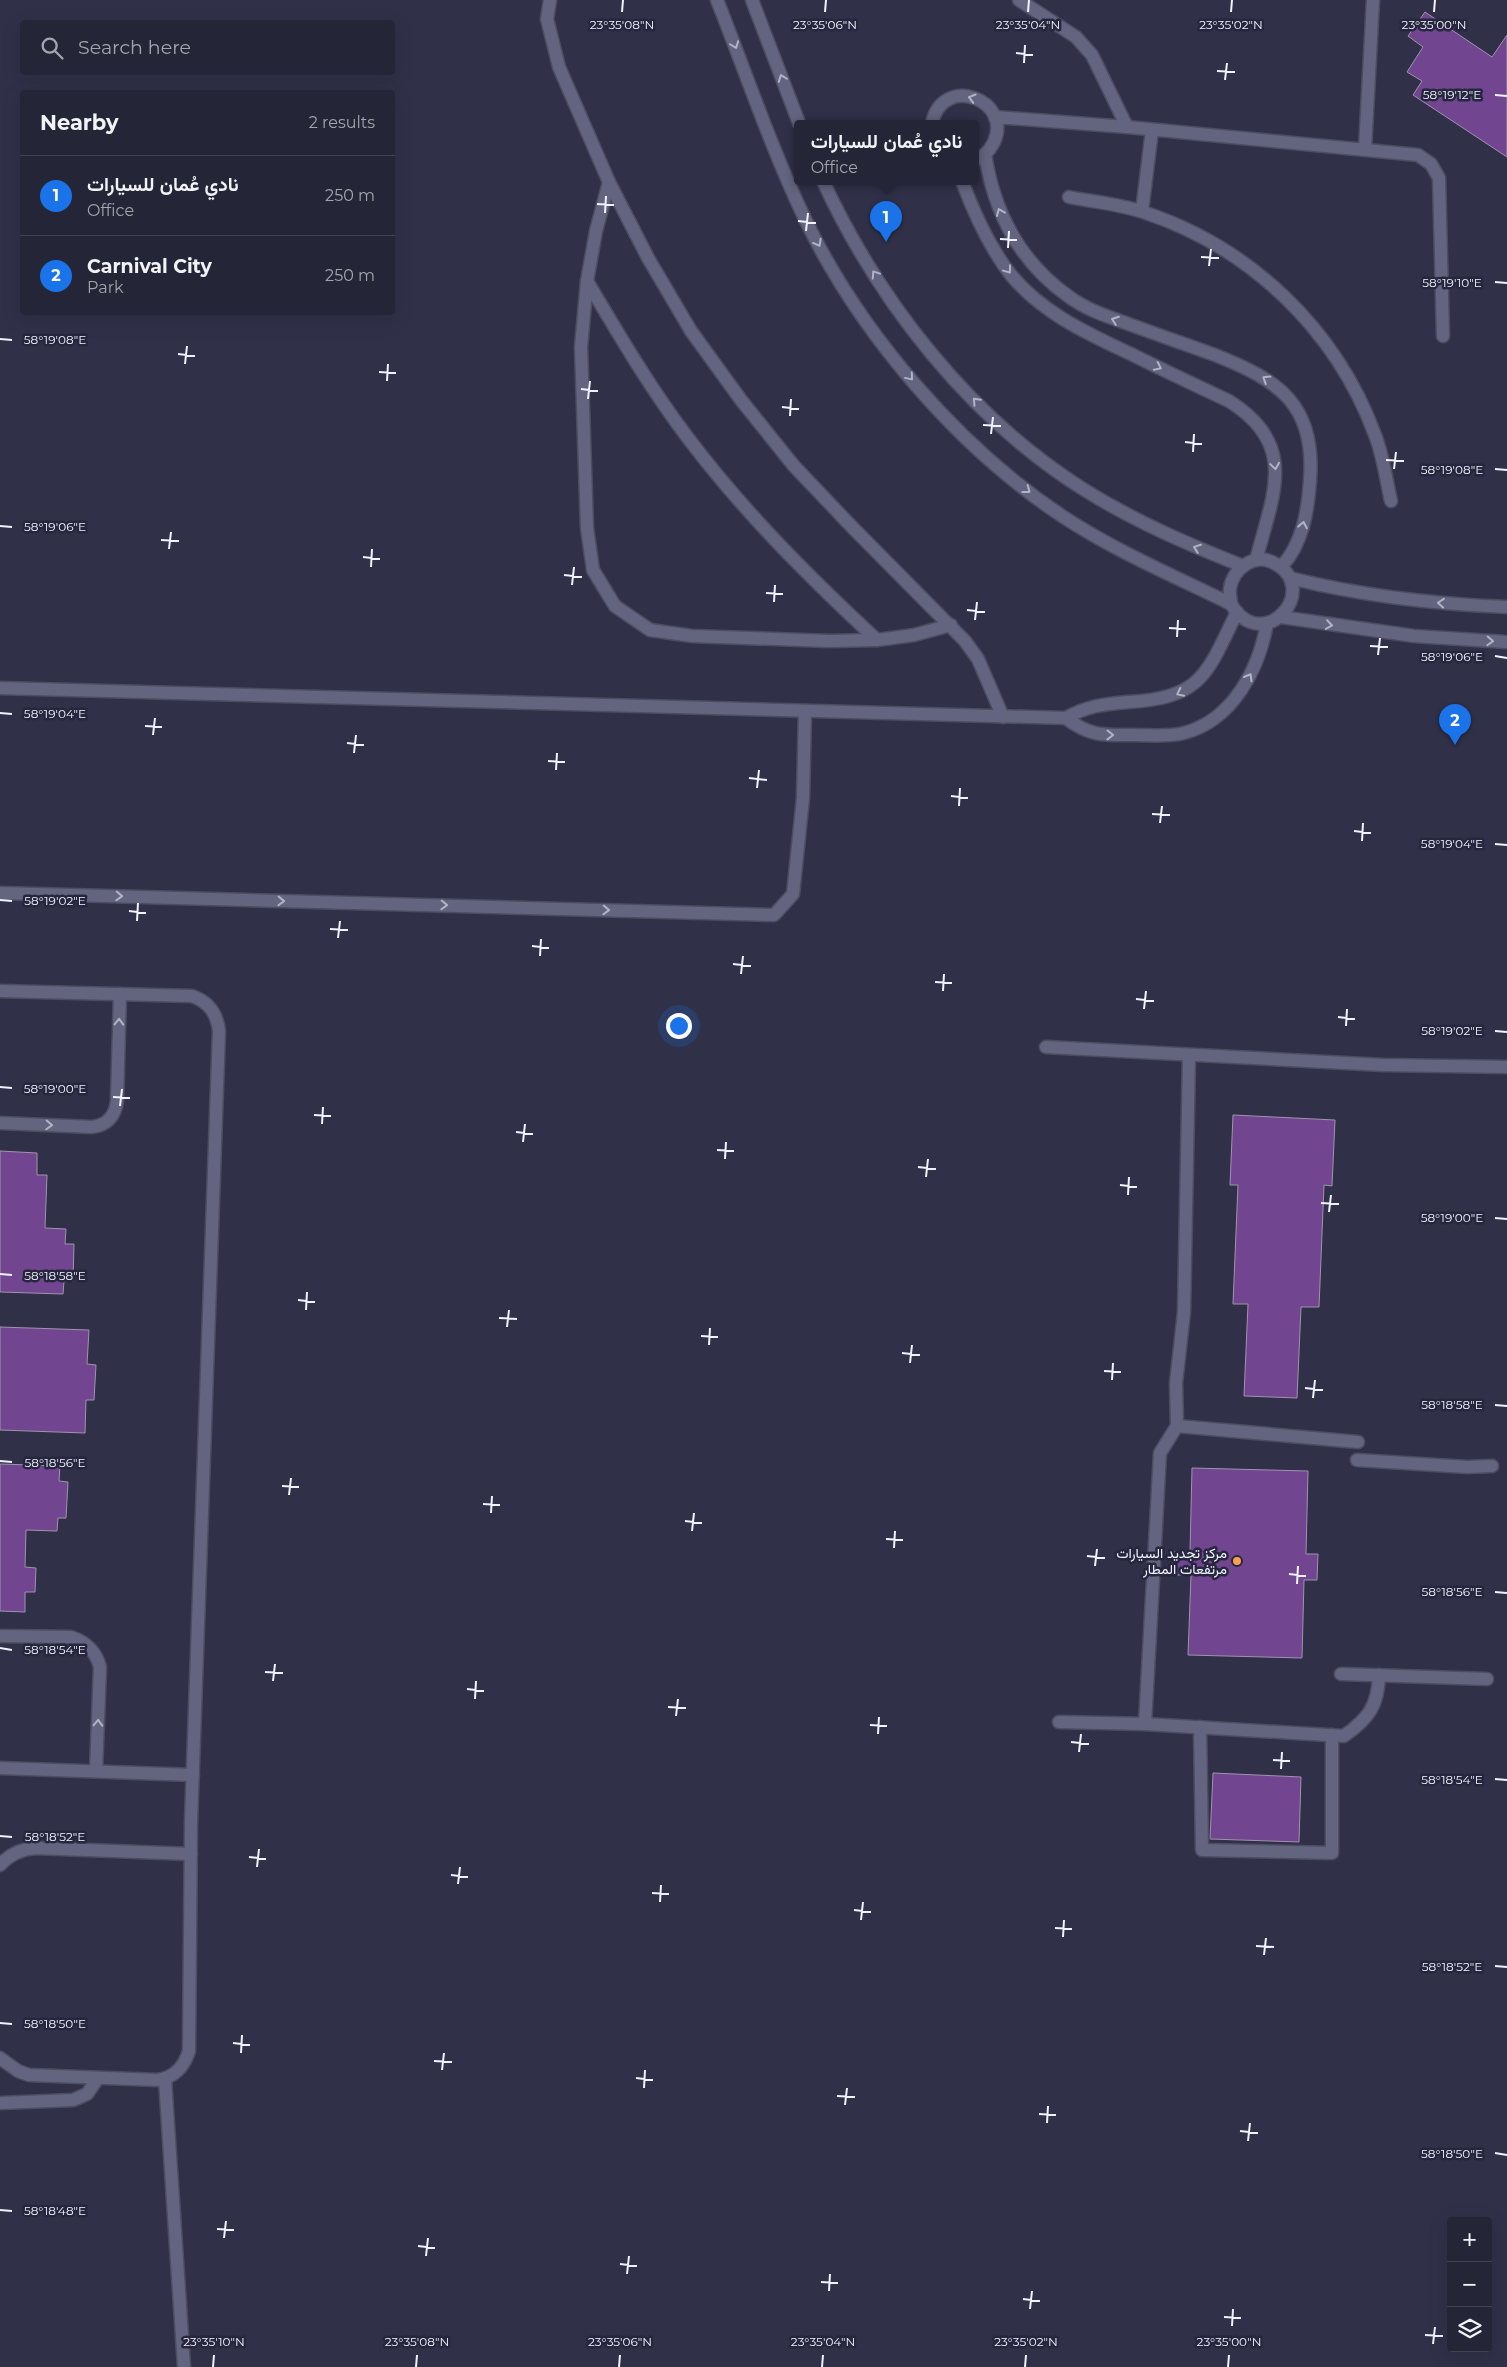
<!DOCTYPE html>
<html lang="en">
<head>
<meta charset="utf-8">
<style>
  :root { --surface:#242537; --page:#2c2d3f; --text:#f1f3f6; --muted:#a3a5ad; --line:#414252; --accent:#1a73e8 }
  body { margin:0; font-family:Montserrat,Vazirmatn,sans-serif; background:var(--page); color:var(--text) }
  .controls { position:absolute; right:15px; bottom:15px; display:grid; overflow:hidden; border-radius:5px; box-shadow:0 5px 20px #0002 }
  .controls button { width:45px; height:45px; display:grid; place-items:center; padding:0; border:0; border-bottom:1px solid var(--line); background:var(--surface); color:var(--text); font:25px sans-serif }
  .you { position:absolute; left:678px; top:1025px; width:18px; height:18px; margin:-12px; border:4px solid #fff; border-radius:50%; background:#1a73e8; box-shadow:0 0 0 8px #1a73e833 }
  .badge { display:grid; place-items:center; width:32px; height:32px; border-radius:50%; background:var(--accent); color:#fff; font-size:16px; font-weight:700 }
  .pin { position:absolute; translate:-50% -41px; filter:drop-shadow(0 1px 2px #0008) }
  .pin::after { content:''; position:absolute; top:26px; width:18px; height:15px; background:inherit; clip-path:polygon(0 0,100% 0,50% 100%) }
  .popup { position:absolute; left:794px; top:120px; width:185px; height:65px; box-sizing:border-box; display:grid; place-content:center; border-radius:5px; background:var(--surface); filter:drop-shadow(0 1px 4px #0005); font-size:16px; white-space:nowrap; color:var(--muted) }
  .popup b { font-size:19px; color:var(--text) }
  .popup::after { content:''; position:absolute; left:50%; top:100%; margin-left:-10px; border:10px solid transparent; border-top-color:var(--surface) }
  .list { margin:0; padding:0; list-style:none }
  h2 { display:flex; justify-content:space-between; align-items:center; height:65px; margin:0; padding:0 20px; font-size:21px }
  h2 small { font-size:16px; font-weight:400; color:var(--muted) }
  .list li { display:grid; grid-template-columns:32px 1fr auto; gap:15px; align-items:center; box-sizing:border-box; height:80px; padding:0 20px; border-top:1px solid var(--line) }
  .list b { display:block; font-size:19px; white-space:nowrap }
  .list p { margin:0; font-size:16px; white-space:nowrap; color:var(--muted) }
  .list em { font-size:16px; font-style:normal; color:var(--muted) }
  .icon { flex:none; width:28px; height:28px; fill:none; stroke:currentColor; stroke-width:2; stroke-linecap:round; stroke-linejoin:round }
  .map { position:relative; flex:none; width:1507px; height:2367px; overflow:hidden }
  .search { position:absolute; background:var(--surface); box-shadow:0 5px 20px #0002; left:20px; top:20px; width:375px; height:55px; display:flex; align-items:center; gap:12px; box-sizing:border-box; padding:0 18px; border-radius:5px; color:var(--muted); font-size:19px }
  .panel { position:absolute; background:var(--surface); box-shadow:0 5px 20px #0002; left:20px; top:90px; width:375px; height:225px; border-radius:5px }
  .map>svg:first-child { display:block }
</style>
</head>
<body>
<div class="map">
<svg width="1507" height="2367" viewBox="0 0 1507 2367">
  <rect width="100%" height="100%" fill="#303149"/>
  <g fill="#724591" stroke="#a193ad">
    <polygon points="1425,12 1492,57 1507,35 1507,157 1413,95 1422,81 1407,72 1423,47 1408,36"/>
    <polygon points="1233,1115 1335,1120 1332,1186 1324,1185 1319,1307 1301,1307 1297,1398 1244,1396 1248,1304 1233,1304 1238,1185 1230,1185"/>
    <polygon points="0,1151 37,1153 37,1175 47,1175 45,1228 66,1229 65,1244 74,1244 73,1281 64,1281 63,1294 0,1292"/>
    <polygon points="0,1327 89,1330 87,1364 96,1365 94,1400 86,1400 85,1433 0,1430"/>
    <polygon points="0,1464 60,1466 59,1481 68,1482 66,1518 58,1518 57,1531 26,1530 25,1567 36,1568 35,1592 25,1592 25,1612 0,1611"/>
    <polygon points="1192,1468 1308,1471 1306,1554 1318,1554 1317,1580 1304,1580 1302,1658 1188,1655 1191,1575 1172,1575 1173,1552 1190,1552"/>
    <polygon points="1213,1773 1301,1777 1299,1842 1210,1839"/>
  </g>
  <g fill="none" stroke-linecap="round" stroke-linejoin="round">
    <g stroke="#4c4d60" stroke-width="15">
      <g id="lane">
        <polyline points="550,0 547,19 559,67 609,182 648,258 691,331 741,400 794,466 853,528 965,641 978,659 1003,717"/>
        <path d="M717,0C746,73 771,148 805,219C860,333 957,446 1062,516C1115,551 1174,576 1231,604C1263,658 1325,587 1272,562C1253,553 1233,570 1230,588C1229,593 1231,599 1231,604"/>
        <polyline points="752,0 799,123"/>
        <polyline points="1019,0 1076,37 1092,55 1127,127"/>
        <polyline points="995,117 1127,127 1418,155 1431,164 1439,178 1443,336"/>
        <path d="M932,123C943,73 1013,100 994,142C990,150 984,157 975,160"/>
        <polyline points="1365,149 1373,0"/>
        <path d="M985,154C994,213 1019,261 1068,296C1085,309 1106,316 1126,323C1155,334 1185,344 1215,355C1278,380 1316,404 1310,480C1308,510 1303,544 1281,567"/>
        <path d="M823,181C879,302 969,417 1083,489C1134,521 1187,544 1243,566"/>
        <path d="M962,181C974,213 989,247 1011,275C1043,314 1089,334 1133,355C1165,371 1197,386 1229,401C1299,445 1273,494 1256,560"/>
        <polyline points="609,182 596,231 587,281 581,347 587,528 593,570 615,606 650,630 692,636 829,641 877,640 914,635 951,625"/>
        <path d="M1069,197C1093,202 1120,204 1143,212C1250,247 1336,329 1375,435C1383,455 1386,479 1391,501"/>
        <polyline points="1142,211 1152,130"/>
        <path d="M587,281C619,335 650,388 688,438C744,512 809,577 877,640"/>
        <path d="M1290,578C1362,596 1433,604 1507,607"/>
        <polyline points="1281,617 1414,636 1507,642"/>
        <path d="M0,688L1066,718C1086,706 1105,704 1128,702C1203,698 1207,673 1237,612"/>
        <path d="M1066,718C1090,737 1106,735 1134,735C1150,735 1168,737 1184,733C1233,720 1259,669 1267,623"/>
        <polyline points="0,893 774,915 793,894 803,798 805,711"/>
        <path d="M0,991L192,996C209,1002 217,1013 219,1031L191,1822L189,2051C184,2067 175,2077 158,2080L29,2075L18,2071L0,2058"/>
        <polyline points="1046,1047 1383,1065 1507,1067"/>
        <path d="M0,1123L92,1127C108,1125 115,1116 117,1101L120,994"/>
        <polyline points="1177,1426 1358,1442"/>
        <polyline points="1357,1460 1467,1467 1492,1466"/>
        <path d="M0,1636L71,1637C86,1642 96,1651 100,1667L96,1771"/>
        <polyline points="1341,1674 1487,1679"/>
        <polyline points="1059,1722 1145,1724 1160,1453 1177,1426 1176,1383 1184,1312 1189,1056"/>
        <path d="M1145,1724L1344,1736C1369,1718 1378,1706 1379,1675"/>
        <polyline points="1200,1727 1202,1850 1332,1853 1332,1735"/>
        <polyline points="0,1768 193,1775"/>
        <path d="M0,1865C9,1855 21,1849 35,1848L191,1854"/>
        <polyline points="165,2079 184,2367"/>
        <polyline points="0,2103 73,2100 87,2094 98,2078"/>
      </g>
    </g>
    <use href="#lane" stroke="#636580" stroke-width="12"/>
  </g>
  <defs><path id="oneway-chevron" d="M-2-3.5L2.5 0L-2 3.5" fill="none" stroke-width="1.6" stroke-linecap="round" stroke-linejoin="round" transform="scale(1.25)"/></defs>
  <g stroke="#b1b3c6">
    <use href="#oneway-chevron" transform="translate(735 45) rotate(69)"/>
    <use href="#oneway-chevron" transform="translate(782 78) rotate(-111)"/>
    <use href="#oneway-chevron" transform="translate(972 98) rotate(-164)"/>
    <use href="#oneway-chevron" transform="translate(1000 212) rotate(-113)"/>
    <use href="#oneway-chevron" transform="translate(818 243) rotate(61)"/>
    <use href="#oneway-chevron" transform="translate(1008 270) rotate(53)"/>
    <use href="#oneway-chevron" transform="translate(875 274) rotate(-124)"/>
    <use href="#oneway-chevron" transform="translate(1115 320) rotate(-160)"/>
    <use href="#oneway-chevron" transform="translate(1158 367) rotate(26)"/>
    <use href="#oneway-chevron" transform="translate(910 377) rotate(50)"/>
    <use href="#oneway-chevron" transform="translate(1266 379) rotate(-148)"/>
    <use href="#oneway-chevron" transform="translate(976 401) rotate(-133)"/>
    <use href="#oneway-chevron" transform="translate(1275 466) rotate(82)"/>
    <use href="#oneway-chevron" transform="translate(1027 490) rotate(37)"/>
    <use href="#oneway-chevron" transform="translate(1303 525) rotate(-79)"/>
    <use href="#oneway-chevron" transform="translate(1197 548) rotate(-159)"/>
    <use href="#oneway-chevron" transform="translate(1441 603) rotate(-175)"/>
    <use href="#oneway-chevron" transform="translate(1329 625) rotate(8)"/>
    <use href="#oneway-chevron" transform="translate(1490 641) rotate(3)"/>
    <use href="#oneway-chevron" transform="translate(1249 677) rotate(-60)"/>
    <use href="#oneway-chevron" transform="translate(1180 693) rotate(154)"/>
    <use href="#oneway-chevron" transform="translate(1110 735) rotate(1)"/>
    <use href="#oneway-chevron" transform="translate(119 896) rotate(2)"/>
    <use href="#oneway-chevron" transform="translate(281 901) rotate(2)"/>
    <use href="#oneway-chevron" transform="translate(444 905) rotate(2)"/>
    <use href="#oneway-chevron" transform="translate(606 910) rotate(2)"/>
    <use href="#oneway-chevron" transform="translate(119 1022) rotate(-89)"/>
    <use href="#oneway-chevron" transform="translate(49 1125) rotate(3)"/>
    <use href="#oneway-chevron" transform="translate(98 1723) rotate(-88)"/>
  </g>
  <path fill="none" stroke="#f1f2ff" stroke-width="2" d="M622,12L623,0M825,12L826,0M1028,12L1029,0M1231,12L1232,0M1434,12L1435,0M1016,53L1033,55M1024,63L1025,45M1217,71L1235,72M1225,80L1227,63M1495,95L1507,96M597,204L614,205M605,213L606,196M798,221L816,223M806,231L808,213M1000,239L1017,240M1008,248L1009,231M1201,257L1219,258M1209,266L1211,249M1495,282L1507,283M0,339L12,340M178,354L195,356M185,364L187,346M379,372L396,373M387,381L388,364M581,389L598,391M588,399L590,381M782,407L799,409M790,416L791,399M983,425L1001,426M991,434L993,417M1185,442L1202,444M1193,452L1194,434M1386,460L1404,461M1394,469L1396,452M1495,469L1507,470M0,526L12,527M161,540L179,541M169,549L171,532M363,557L380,559M371,567L372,549M564,575L582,577M572,585L574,567M766,593L783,594M774,602L775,585M967,610L985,612M975,620L977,602M1169,628L1186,629M1177,637L1178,620M1370,646L1388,647M1378,655L1380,638M1495,656L1507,658M0,713L12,714M145,726L162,727M153,735L155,718M347,743L364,745M354,753L356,735M548,761L565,762M556,770L557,753M749,778L767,780M757,788L759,770M951,796L968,798M959,806L960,788M1152,814L1170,815M1160,823L1162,806M1354,831L1371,833M1362,841L1363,823M1495,844L1507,845M0,900L12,901M129,911L146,913M137,921L138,903M330,929L348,930M338,938L340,921M532,946L549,948M540,956L541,939M733,964L751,966M741,974L743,956M935,982L952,983M943,991L944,974M1136,999L1154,1001M1144,1009L1146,991M1338,1017L1355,1019M1346,1026L1347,1009M1495,1031L1507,1032M0,1087L12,1088M113,1097L130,1098M120,1106L122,1089M314,1115L331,1116M322,1124L323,1107M516,1132L533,1134M523,1142L525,1124M717,1150L734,1151M725,1159L726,1142M918,1167L936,1169M926,1177L928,1159M1120,1185L1137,1187M1128,1195L1129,1177M1321,1203L1339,1204M1329,1212L1331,1195M1495,1218L1507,1219M0,1274L12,1275M298,1300L315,1302M306,1310L307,1292M499,1318L517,1319M507,1327L509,1310M701,1336L718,1337M709,1345L710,1328M902,1353L920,1355M910,1363L912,1345M1104,1371L1121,1372M1112,1380L1113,1363M1305,1388L1323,1390M1313,1398L1315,1380M1495,1405L1507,1406M0,1461L12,1462M282,1486L299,1487M289,1495L291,1478M483,1504L500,1505M491,1513L492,1496M685,1521L702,1523M692,1531L694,1513M886,1539L903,1540M894,1548L895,1531M1087,1556L1105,1558M1095,1566L1097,1549M1289,1574L1306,1576M1297,1584L1298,1566M1495,1592L1507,1593M0,1648L12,1650M265,1672L283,1673M273,1681L275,1664M467,1689L484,1691M475,1699L476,1681M668,1707L686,1708M676,1716L678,1699M870,1725L887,1726M878,1734L879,1717M1071,1742L1089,1744M1079,1752L1081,1734M1273,1760L1290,1761M1281,1769L1282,1752M1495,1779L1507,1780M0,1836L12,1837M249,1857L266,1859M257,1867L259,1849M451,1875L468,1877M458,1884L460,1867M652,1893L669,1894M660,1902L661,1885M854,1910L871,1912M861,1920L863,1902M1055,1928L1072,1929M1063,1937L1064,1920M1256,1946L1274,1947M1264,1955L1266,1938M1495,1966L1507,1967M0,2023L12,2024M233,2043L250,2045M241,2053L242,2035M434,2061L452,2062M442,2070L444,2053M636,2078L653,2080M644,2088L645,2070M837,2096L855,2097M845,2105L847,2088M1039,2114L1056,2115M1047,2123L1048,2106M1240,2131L1258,2133M1248,2141L1250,2123M1495,2153L1507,2155M0,2210L12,2211M217,2229L234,2230M224,2238L226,2221M418,2246L435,2248M426,2256L428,2238M620,2264L637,2266M627,2274L629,2256M821,2282L838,2283M829,2291L830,2274M1023,2299L1040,2301M1030,2309L1032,2291M1224,2317L1241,2318M1232,2326L1233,2309M1425,2335L1443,2336M1433,2344L1435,2327M213,2367L214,2355M416,2367L417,2355M619,2367L620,2355M822,2367L823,2355M1025,2367L1026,2355M1228,2367L1229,2355"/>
  <circle fill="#f9a04c" stroke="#26273e" stroke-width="2" cx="1237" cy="1561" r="5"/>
  <g text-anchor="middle" stroke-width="5" stroke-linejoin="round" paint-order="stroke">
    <g font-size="14" fill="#f1f2ff" stroke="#26273e" text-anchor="end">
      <text x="1227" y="1558">مركز تجديد السيارات<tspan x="1227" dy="16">مرتفعات المطار</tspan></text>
    </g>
  </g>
  <g font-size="12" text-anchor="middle" fill="#f1f2ff" stroke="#26273e" stroke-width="5" stroke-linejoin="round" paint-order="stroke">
    <text x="622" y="29">23°35'08"N</text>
    <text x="825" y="29">23°35'06"N</text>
    <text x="1028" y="29">23°35'04"N</text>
    <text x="1231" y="29">23°35'02"N</text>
    <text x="1434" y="29">23°35'00"N</text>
    <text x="1452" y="99">58°19'12"E</text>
    <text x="1452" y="287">58°19'10"E</text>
    <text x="55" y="344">58°19'08"E</text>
    <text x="1452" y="474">58°19'08"E</text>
    <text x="55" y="531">58°19'06"E</text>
    <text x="1452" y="661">58°19'06"E</text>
    <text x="55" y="718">58°19'04"E</text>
    <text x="1452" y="848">58°19'04"E</text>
    <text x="55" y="905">58°19'02"E</text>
    <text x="1452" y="1035">58°19'02"E</text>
    <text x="55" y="1093">58°19'00"E</text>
    <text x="1452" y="1222">58°19'00"E</text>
    <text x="55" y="1280">58°18'58"E</text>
    <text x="1452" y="1409">58°18'58"E</text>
    <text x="55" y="1467">58°18'56"E</text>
    <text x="1452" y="1596">58°18'56"E</text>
    <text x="55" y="1654">58°18'54"E</text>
    <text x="1452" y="1784">58°18'54"E</text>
    <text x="55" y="1841">58°18'52"E</text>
    <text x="1452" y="1971">58°18'52"E</text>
    <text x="55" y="2028">58°18'50"E</text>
    <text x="1452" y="2158">58°18'50"E</text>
    <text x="55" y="2215">58°18'48"E</text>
    <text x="214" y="2346">23°35'10"N</text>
    <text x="417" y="2346">23°35'08"N</text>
    <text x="620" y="2346">23°35'06"N</text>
    <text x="823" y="2346">23°35'04"N</text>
    <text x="1026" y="2346">23°35'02"N</text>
    <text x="1229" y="2346">23°35'00"N</text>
  </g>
</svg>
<div class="controls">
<button>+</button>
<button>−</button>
<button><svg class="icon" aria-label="layers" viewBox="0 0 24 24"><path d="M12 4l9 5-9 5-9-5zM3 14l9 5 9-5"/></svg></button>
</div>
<div class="you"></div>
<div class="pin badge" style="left:886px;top:242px">1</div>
<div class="popup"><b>نادي عُمان للسيارات</b>Office</div>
<div class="pin badge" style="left:1455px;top:745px">2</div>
<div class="search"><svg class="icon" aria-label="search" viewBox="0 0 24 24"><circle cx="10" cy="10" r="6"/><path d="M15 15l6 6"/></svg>Search here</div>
<section class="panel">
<h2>Nearby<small>2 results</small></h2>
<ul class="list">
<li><span class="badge">1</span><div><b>نادي عُمان للسيارات</b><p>Office</p></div><em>250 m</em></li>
<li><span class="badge">2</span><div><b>Carnival City</b><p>Park</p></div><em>250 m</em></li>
</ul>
</section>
</div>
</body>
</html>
